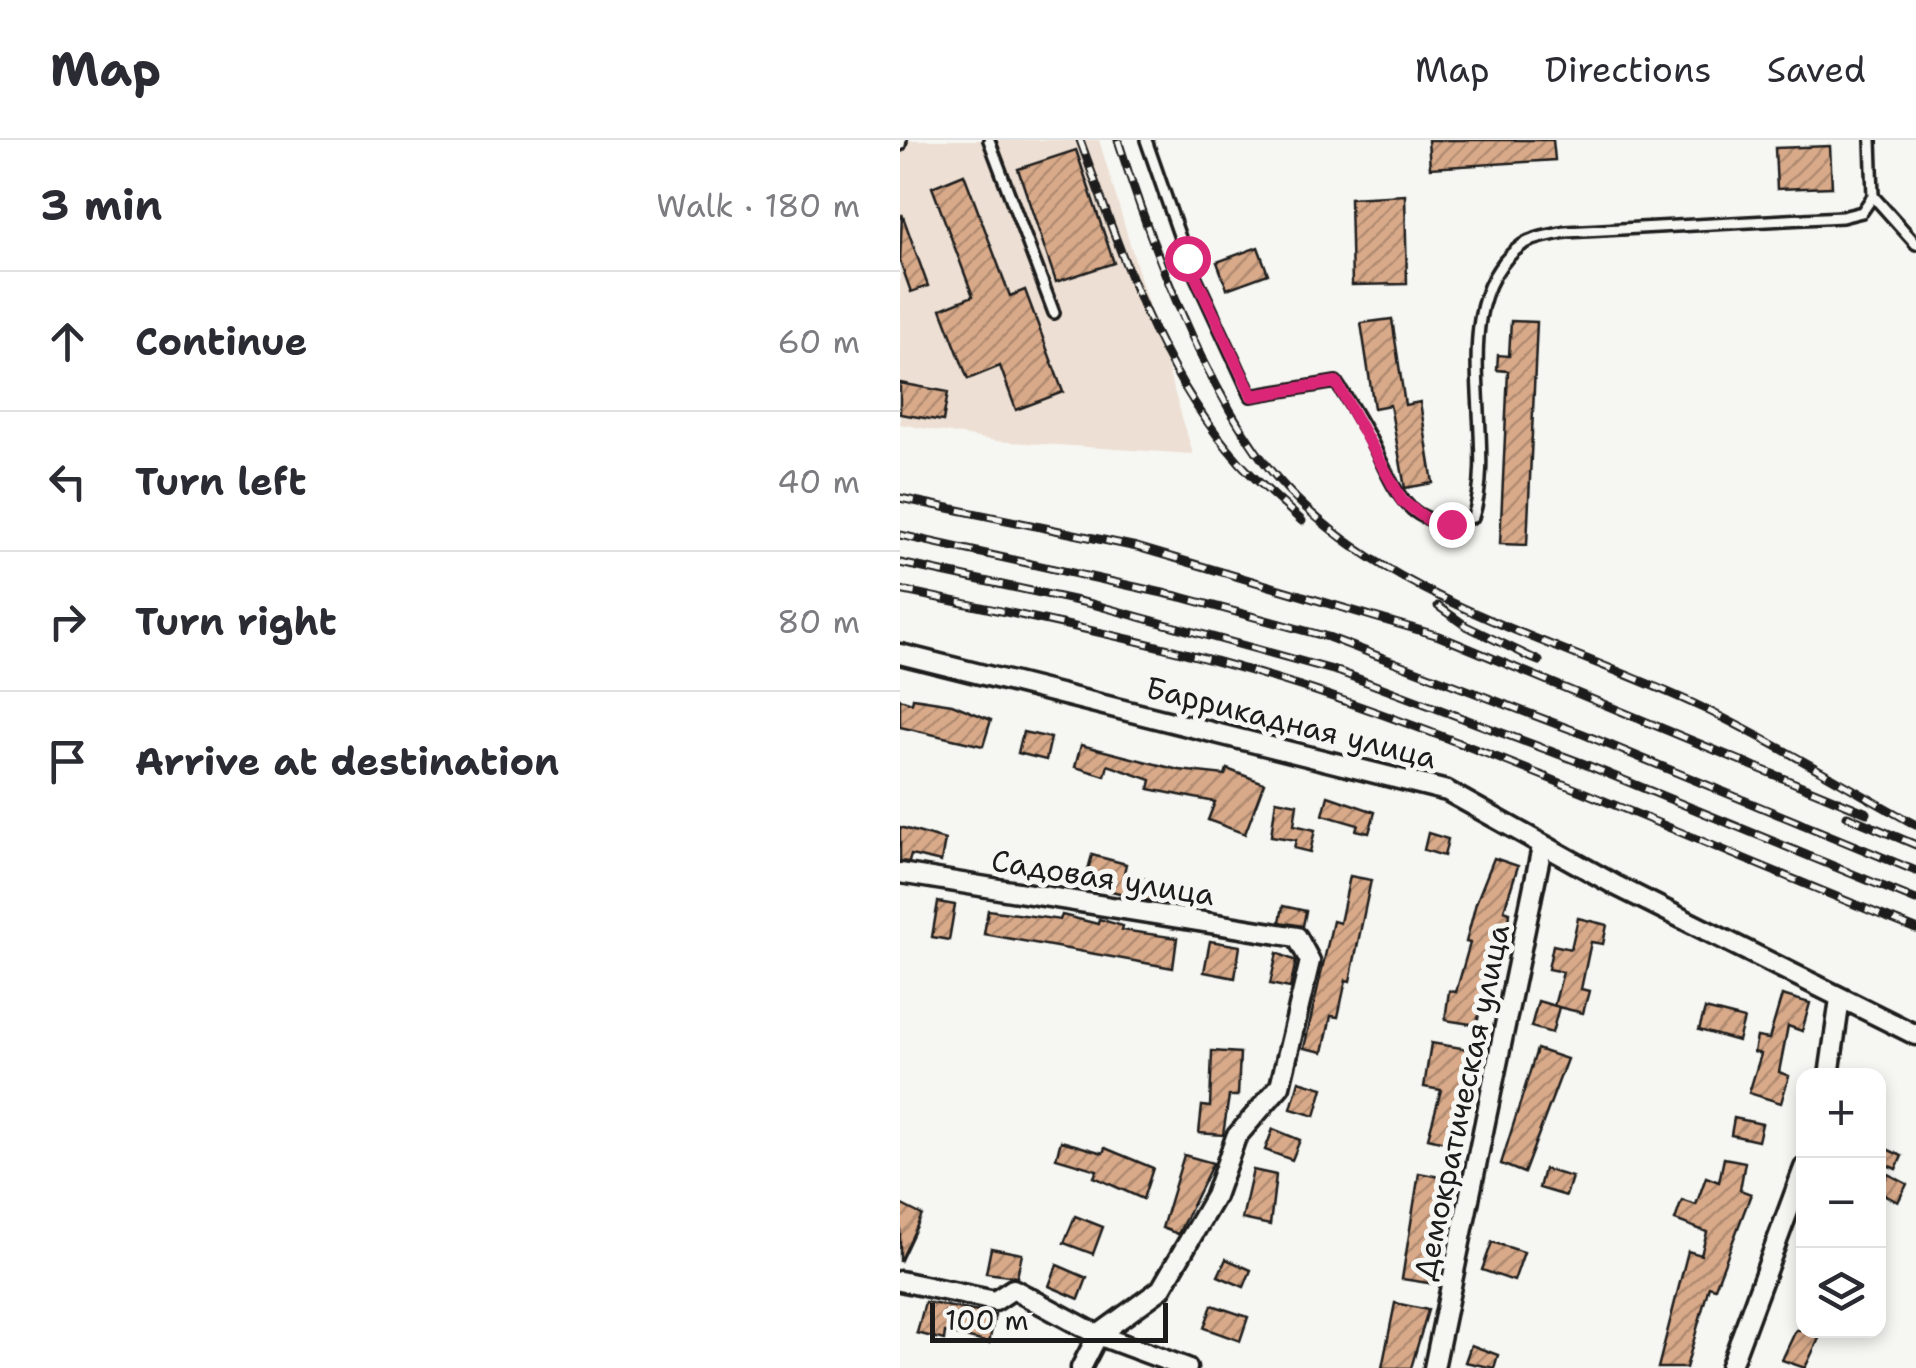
<!DOCTYPE html>
<html lang="en">
<head>
<meta charset="utf-8">
<style>
  :root { --surface:#fff; --page:#f2f2f3; --text:#2b2b33; --muted:#7c7c81; --line:#e1e1e2 }
  body { margin:0; font-family:"Shantell Sans",sans-serif; background:var(--page); color:var(--text) }
  .controls { position:absolute; right:30px; bottom:30px; display:grid; overflow:hidden; border-radius:20px; box-shadow:0 5px 15px #0003 }
  .controls button { width:90px; height:90px; display:grid; place-items:center; padding:0; border:0; border-bottom:2px solid var(--line); background:var(--surface); color:var(--text); font:50px sans-serif }
  .scale { position:absolute; left:30px; bottom:25px; width:238px; box-sizing:border-box; padding-left:10px; border:5px solid #1c1c1c; border-top:0; font-size:28px; line-height:35px; white-space:nowrap; color:#1c1c1c; -webkit-text-stroke:8px #f6f6f2; paint-order:stroke }
  .stop { position:absolute; width:30px; height:30px; margin:-22px; border:8px solid #db2777; border-radius:50%; background:#fff }
  .stop.end { background:#db2777; border-color:#fff; box-shadow:0 2px 10px #0008 }
  .list { margin:0; padding:0; list-style:none }
  h2 { display:flex; justify-content:space-between; align-items:center; height:130px; margin:0; padding:0 40px; font-size:42px }
  h2 small { font-size:32px; font-weight:400; color:var(--muted) }
  .list li { display:grid; grid-template-columns:65px 1fr auto; gap:30px; align-items:center; box-sizing:border-box; height:140px; padding:0 40px; border-top:2px solid var(--line) }
  .list b { display:block; font-size:38px; white-space:nowrap }
  .list em { font-size:32px; font-style:normal; color:var(--muted) }
  .icon { flex:none; width:55px; height:55px; fill:none; stroke:currentColor; stroke-width:2; stroke-linecap:round; stroke-linejoin:round }
  .map { position:relative; flex:none; width:1016px; height:1228px; overflow:hidden }
  header { display:flex; align-items:center; gap:60px; box-sizing:border-box; height:140px; padding:0 50px; background:var(--surface); border-bottom:2px solid var(--line) }
  header strong { font-size:48px }
  nav { display:flex; gap:55px; margin-inline-start:auto; font-size:35px }
  main { display:flex }
  aside { flex:1; background:var(--surface) }
  .map>svg:first-child { display:block }
</style>
</head>
<body>
<header>
<strong>Map</strong>
<nav><a>Map</a><a>Directions</a><a>Saved</a></nav>
</header>
<main>
<aside>
<h2>3 min<small>Walk · 180 m</small></h2>
<ul class="list">
<li><svg class="icon" aria-label="ahead" viewBox="0 0 24 24"><path d="M12 20V5M6 11l6-6 6 6"/></svg><div><b>Continue</b></div><em>60 m</em></li>
<li><svg class="icon" aria-label="left" viewBox="0 0 24 24"><path d="M17 20v-9H6M10 6l-5 5 5 5"/></svg><div><b>Turn left</b></div><em>40 m</em></li>
<li><svg class="icon" aria-label="right" viewBox="0 0 24 24"><path d="M7 20v-9h11M14 6l5 5-5 5"/></svg><div><b>Turn right</b></div><em>80 m</em></li>
<li><svg class="icon" aria-label="arrive" viewBox="0 0 24 24"><path d="M6 21V4h12l-3 4 3 4H6"/></svg><div><b>Arrive at destination</b></div></li>
</ul>
</aside>
<div class="map">
<svg width="1016" height="1228" viewBox="0 0 1016 1228">
  <defs>
    <pattern id="building-hatch" width="6" height="6" patternUnits="userSpaceOnUse" patternTransform="scale(2.5)"><rect width="6" height="6" fill="#d9aa8a"/><path d="M-1 1l2-2M0 6l6-6M5 7l2-2" fill="none" stroke="#af8a70"/></pattern>
  </defs>
  <rect width="100%" height="100%" fill="#f6f6f2"/>
  <filter id="ink" filterUnits="userSpaceOnUse"><feTurbulence type="fractalNoise" baseFrequency=".01" numOctaves="2"/><feDisplacementMap in="SourceGraphic" scale="20" xChannelSelector="R" yChannelSelector="G"/><feConvolveMatrix kernelMatrix="1 2 1 2 8 2 1 2 1" color-interpolation-filters="sRGB"/></filter>
  <g filter="url(#ink)">
    <polygon fill="#eddfd3" points="0,0 199,0 293,314 96,301 0,284"/>
    <g fill="url(#building-hatch)" stroke="#1c1c1c" stroke-width="2.5">
      <polygon points="528,0 653,0 655,20 530,28"/>
      <polygon points="930,6 932,47 877,49 875,8"/>
      <polygon points="176,10 214,123 156,142 118,29"/>
      <polygon points="64,34 110,156 125,150 163,252 116,270 100,226 68,239 41,169 73,156 32,47"/>
      <polygon points="505,55 507,144 452,145 450,58"/>
      <polygon points="2,74 28,146 11,152 0,121"/>
      <polygon points="358,107 368,134 327,149 317,122"/>
      <polygon points="492,179 505,265 520,262 533,343 505,348 490,265 474,268 461,183"/>
      <polygon points="611,181 637,182 627,405 600,404 608,231 597,230 598,215 609,216"/>
      <polygon points="0,243 48,252 43,281 0,274"/>
      <polygon points="13,558 52,564 91,580 83,606 0,587 0,559 12,563"/>
      <polygon points="123,592 151,598 146,620 118,613"/>
      <polygon points="181,605 279,630 325,635 327,629 364,643 345,694 308,680 315,662 249,649 251,640 208,625 205,636 175,627"/>
      <polygon points="428,656 475,672 469,693 456,690 458,685 423,675"/>
      <polygon points="376,660 397,664 394,685 415,690 410,712 394,708 396,700 371,696"/>
      <polygon points="0,687 45,700 41,722 11,715 9,722 0,721"/>
      <polygon points="528,693 548,699 544,716 524,710"/>
      <polygon points="192,715 226,724 224,733 257,742 251,761 184,744"/>
      <polygon points="594,718 618,726 604,770 610,772 599,811 596,810 584,843 577,885 545,880 549,851 556,852 570,803 566,802 576,763"/>
      <polygon points="450,736 471,740 450,841 446,840 438,877 431,876 423,912 404,908 433,781 440,783"/>
      <polygon points="38,762 55,765 49,800 32,797"/>
      <polygon points="383,766 406,771 403,786 380,782"/>
      <polygon points="88,770 160,780 162,775 198,784 199,779 223,786 222,790 277,798 273,828 84,794"/>
      <polygon points="678,778 707,785 703,804 691,802 681,849 689,851 683,873 654,866 663,832 648,829 653,805 671,809"/>
      <polygon points="310,801 340,806 335,838 304,832"/>
      <polygon points="377,813 396,821 390,848 370,844"/>
      <polygon points="882,855 910,863 902,891 888,886 879,932 889,936 881,963 849,953 861,914 854,912 857,897 869,899"/>
      <polygon points="638,861 659,867 652,893 631,887"/>
      <polygon points="805,869 844,879 838,901 799,890"/>
      <polygon points="531,903 574,910 553,1004 528,998 541,950 524,947"/>
      <polygon points="637,909 667,919 624,1033 601,1024"/>
      <polygon points="312,911 340,913 338,956 329,956 323,995 299,993 302,966 310,967"/>
      <polygon points="399,941 423,948 415,976 391,969"/>
      <polygon points="834,978 862,984 858,1001 831,995"/>
      <polygon points="373,989 400,1000 392,1020 365,1010"/>
      <polygon points="161,1001 203,1013 205,1008 253,1028 243,1059 194,1037 197,1030 156,1018"/>
      <polygon points="978,1005 1002,1016 996,1029 978,1021"/>
      <polygon points="284,1015 313,1023 278,1094 262,1088"/>
      <polygon points="824,1018 845,1022 840,1050 851,1054 815,1148 809,1146 786,1228 758,1228 788,1111 801,1115 807,1092 775,1080 782,1060 796,1065 806,1037 819,1042"/>
      <polygon points="644,1029 672,1037 666,1056 639,1048"/>
      <polygon points="353,1030 376,1035 370,1085 342,1079"/>
      <polygon points="519,1033 550,1039 544,1076 552,1078 548,1099 542,1098 535,1144 502,1139"/>
      <polygon points="988,1034 1007,1044 998,1062 979,1052"/>
      <polygon points="0,1064 22,1075 0,1122"/>
      <polygon points="175,1076 203,1087 193,1114 164,1103"/>
      <polygon points="592,1102 624,1112 614,1141 582,1130"/>
      <polygon points="91,1108 122,1114 117,1137 86,1133"/>
      <polygon points="326,1119 351,1130 344,1147 318,1136"/>
      <polygon points="157,1125 187,1138 179,1159 149,1146"/>
      <polygon points="25,1162 95,1175 89,1203 45,1192 44,1200 17,1193"/>
      <polygon points="495,1163 528,1170 511,1228 482,1228"/>
      <polygon points="312,1165 348,1177 340,1201 304,1188"/>
      <polygon points="896,1190 923,1190 905,1228 882,1220"/>
      <polygon points="571,1205 598,1215 594,1228 565,1222"/>
    </g>
    <g fill="none" stroke-linecap="round" stroke-linejoin="round">
      <g stroke="#1c1c1c" stroke-width="16">
        <g id="lane">
          <polyline points="89,0 154,173"/>
          <path d="M246,0L287,118L351,256L436,242C448,260 459,278 469,296C493,343 506,398 573,377C600,299 541,163 622,105C634,97 653,95 666,92L942,77L962,72L973,56L971,0"/>
          <polyline points="0,5 1,0"/>
          <polyline points="973,56 1016,104"/>
        </g>
      </g>
      <g stroke="#1c1c1c" stroke-width="25">
        <g id="street">
          <polyline points="0,514 547,651 717,746 1016,895"/>
          <polyline points="0,733 397,797 410,821 380,946 336,997 315,1056 261,1149 198,1195 181,1228"/>
          <polyline points="929,936 940,859"/>
          <polyline points="0,1141 95,1161 113,1149 198,1195 287,1228"/>
          <polyline points="534,1228 642,707"/>
          <polyline points="830,1228 904,1028"/>
        </g>
      </g>
      <use href="#lane" stroke="#f6f6f2" stroke-width="9"/>
      <use href="#street" stroke="#f6f6f2" stroke-width="18"/>
      <g stroke="#1c1c1c" stroke-width="9">
        <g id="rail">
          <path d="M180,0C222,114 257,230 340,323C359,344 382,362 402,381"/>
          <path d="M218,0C250,101 295,224 356,311C458,456 652,496 803,568C876,603 945,646 1016,685"/>
          <polyline points="0,358 237,407 539,496 967,673"/>
          <polyline points="0,395 281,457 428,497 683,594 1016,731"/>
          <polyline points="0,423 192,464 440,532 682,623 1016,760"/>
          <path d="M0,450C145,480 293,509 433,557C631,625 822,712 1016,789"/>
          <polyline points="538,466 566,486 639,521 624,515"/>
          <polyline points="947,676 1016,705"/>
        </g>
      </g>
      <use href="#rail" stroke="#f6f6f2" stroke-width="5" stroke-dasharray="15" stroke-linecap="butt"/>
    </g>
  </g>
  <g fill="none" stroke-linecap="round" stroke-linejoin="round" filter="url(#ink)">
    <polyline stroke="#db2777" stroke-width="12" points="287,118 352,256 436,242 502,361 528,380 551,384"/>
  </g>
  <g text-anchor="middle" stroke-width="10" stroke-linejoin="round" paint-order="stroke">
    <g font-size="30" fill="#1c1c1c" stroke="#f6f6f2">
      <text transform="translate(391 583) rotate(14)" y="10">Баррикадная улица</text>
      <text transform="translate(203 738) rotate(9)" y="10">Садовая улица</text>
      <text transform="translate(562 962) rotate(-78)" y="10">Демократическая улица</text>
    </g>
  </g>
</svg>
<div class="controls">
<button>+</button>
<button>−</button>
<button><svg class="icon" aria-label="layers" viewBox="0 0 24 24"><path d="M12 4l9 5-9 5-9-5zM3 14l9 5 9-5"/></svg></button>
</div>
<div class="scale">100 m</div>
<div class="stop" style="left:287px;top:118px"></div>
<div class="stop end" style="left:551px;top:384px"></div>
</div>
</main>
</body>
</html>
